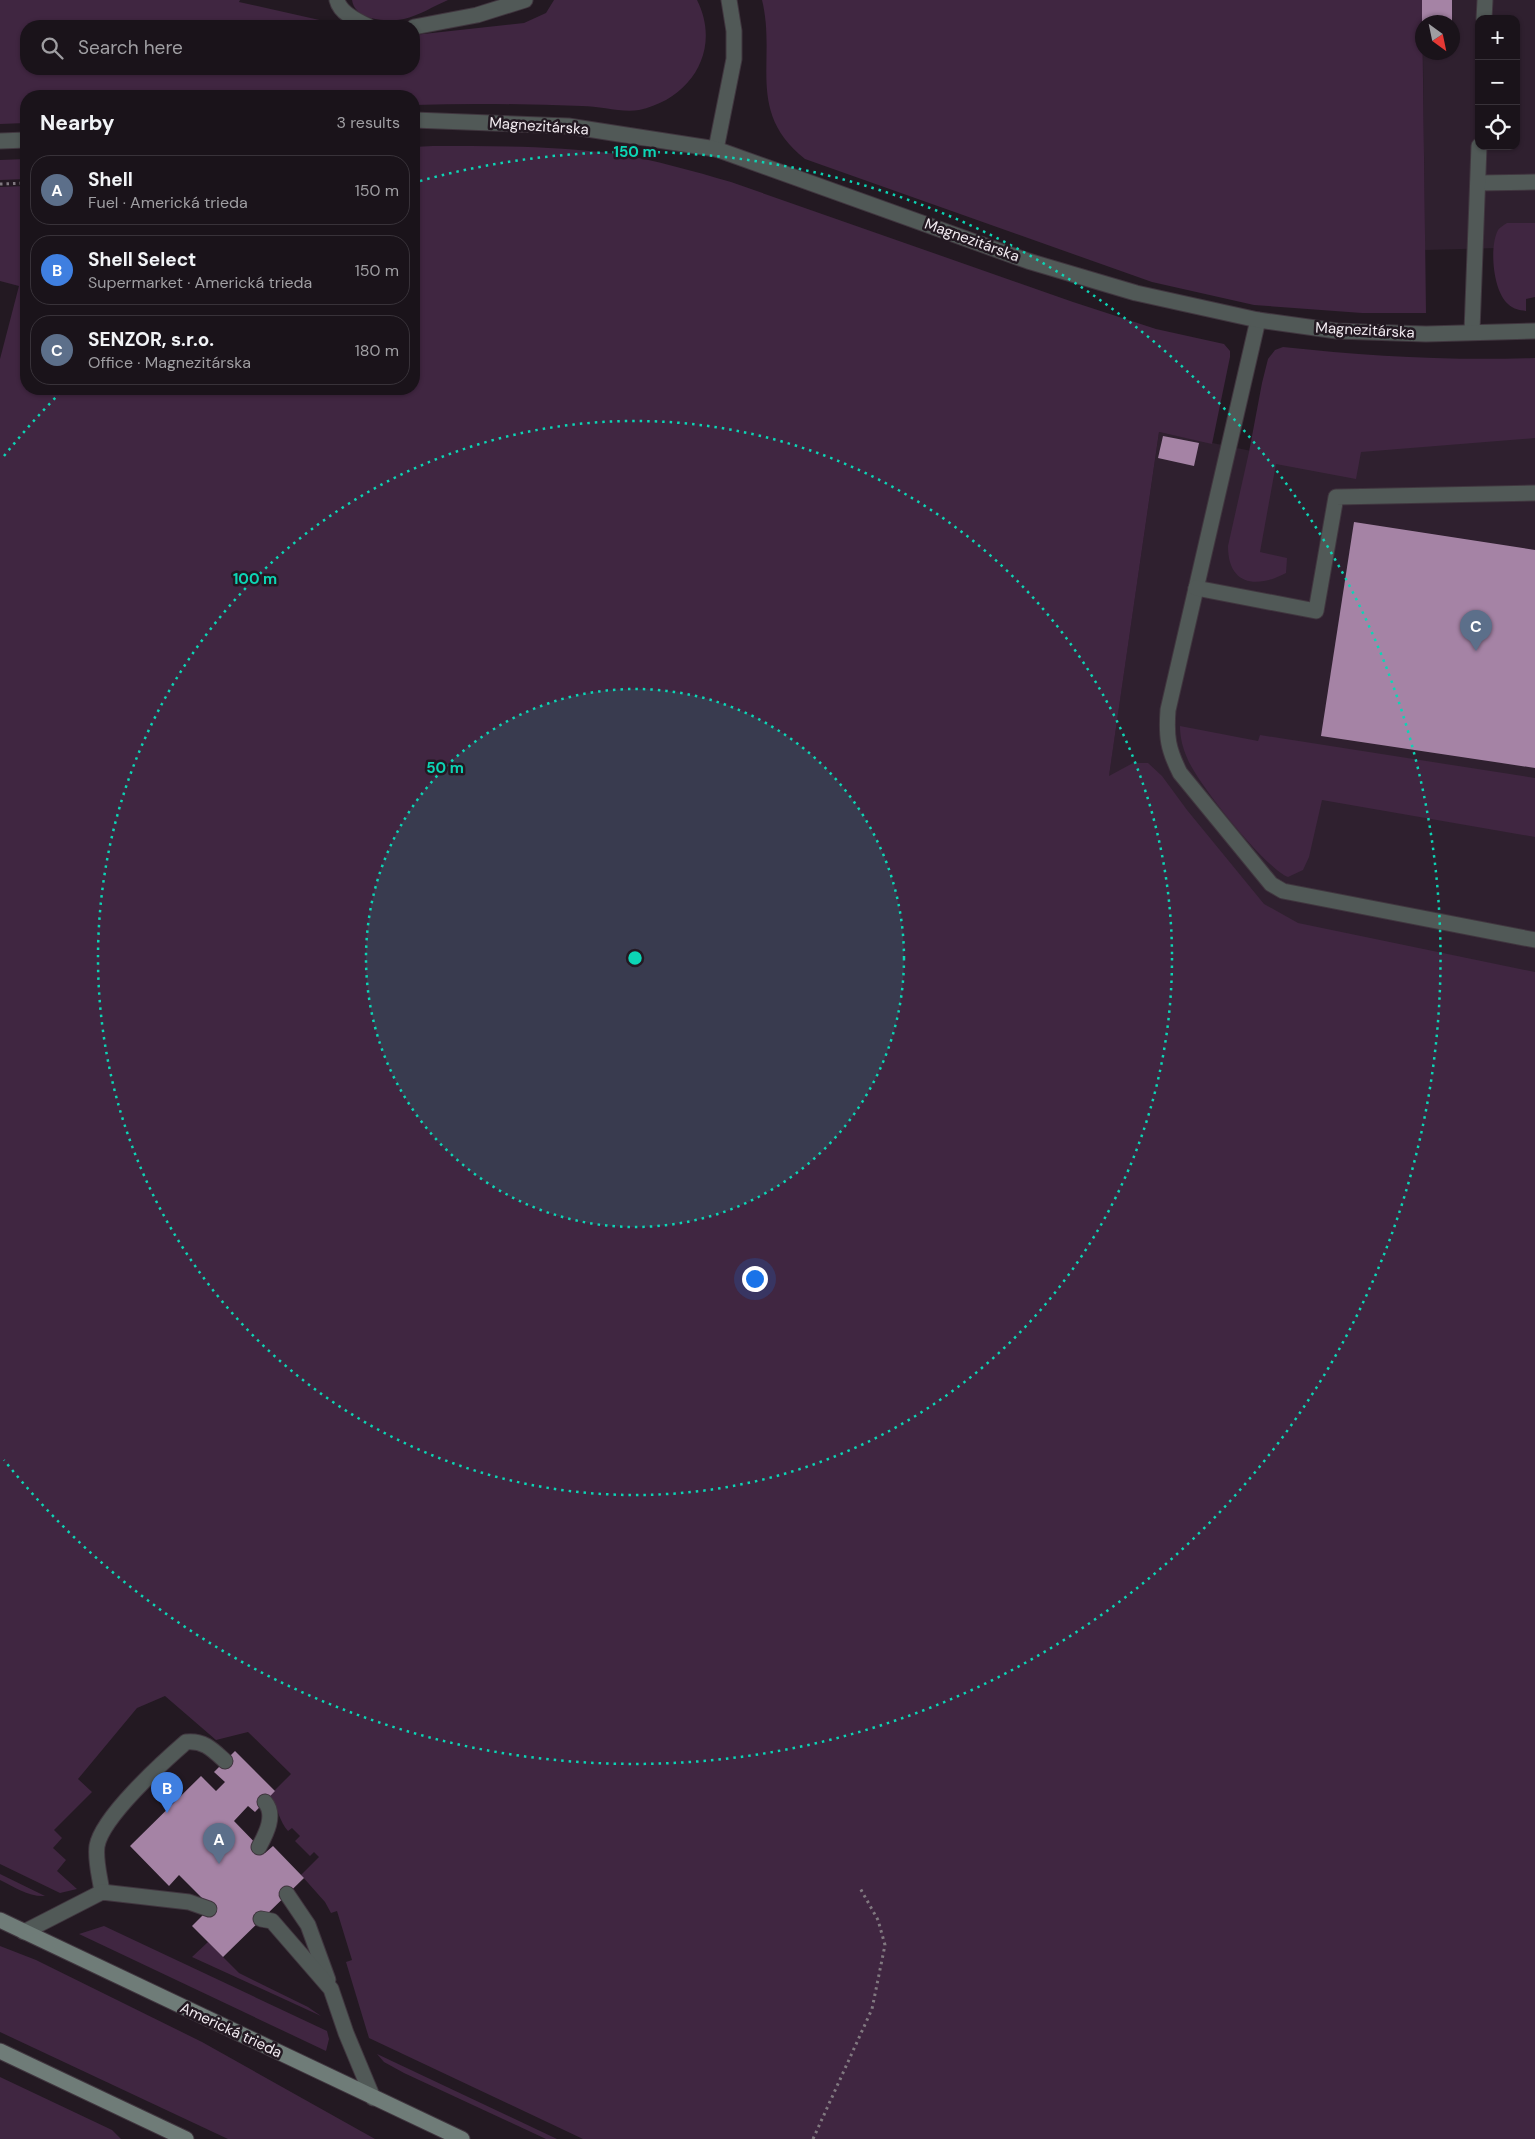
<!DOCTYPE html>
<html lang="en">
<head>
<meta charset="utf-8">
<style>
  :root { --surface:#1a131a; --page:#231c23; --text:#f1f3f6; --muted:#9f9ea2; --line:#383239; --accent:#0b8043 }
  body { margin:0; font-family:"DM Sans",sans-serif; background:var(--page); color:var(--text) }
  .controls { position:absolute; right:15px; top:15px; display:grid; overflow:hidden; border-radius:10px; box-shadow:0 1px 4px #0004 }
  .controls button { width:45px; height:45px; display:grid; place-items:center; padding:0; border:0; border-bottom:1px solid var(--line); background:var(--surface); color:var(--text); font:25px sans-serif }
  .compass { position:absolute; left:1415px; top:15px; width:45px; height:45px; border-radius:50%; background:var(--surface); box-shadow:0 1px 4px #0004; rotate:147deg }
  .you { position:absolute; left:754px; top:1278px; width:18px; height:18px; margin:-12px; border:4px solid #fff; border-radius:50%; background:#1a73e8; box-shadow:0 0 0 8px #1a73e833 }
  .badge { display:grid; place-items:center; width:32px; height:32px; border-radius:50%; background:var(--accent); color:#fff; font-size:16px; font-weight:700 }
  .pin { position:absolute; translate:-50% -41px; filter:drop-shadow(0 1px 2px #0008) }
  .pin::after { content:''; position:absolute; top:26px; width:18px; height:15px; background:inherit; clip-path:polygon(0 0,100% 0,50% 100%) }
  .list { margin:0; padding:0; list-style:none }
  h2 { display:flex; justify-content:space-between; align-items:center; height:65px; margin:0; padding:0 20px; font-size:21px }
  h2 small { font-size:16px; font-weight:400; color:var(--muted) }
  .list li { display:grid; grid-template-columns:32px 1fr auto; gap:15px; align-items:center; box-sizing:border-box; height:70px; margin:0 10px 10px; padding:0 10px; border:1px solid var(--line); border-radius:20px }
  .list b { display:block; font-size:19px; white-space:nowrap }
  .list p { margin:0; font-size:16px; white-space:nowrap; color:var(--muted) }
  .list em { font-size:16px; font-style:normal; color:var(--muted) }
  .icon { flex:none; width:28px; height:28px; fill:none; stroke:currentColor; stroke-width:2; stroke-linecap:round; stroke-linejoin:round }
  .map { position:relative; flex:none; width:1535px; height:2139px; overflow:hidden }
  .search { position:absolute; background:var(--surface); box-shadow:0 1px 4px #0004; left:20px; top:20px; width:400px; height:55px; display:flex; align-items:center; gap:12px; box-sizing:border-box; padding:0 18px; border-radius:20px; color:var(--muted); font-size:19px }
  .panel { position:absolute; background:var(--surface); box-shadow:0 1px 4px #0004; left:20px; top:90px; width:400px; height:305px; border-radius:20px }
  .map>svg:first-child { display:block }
</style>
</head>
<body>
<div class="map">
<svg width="1535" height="2139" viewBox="0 0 1535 2139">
  <rect width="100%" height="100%" fill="#231922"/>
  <g fill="#2f202f" fill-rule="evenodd">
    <path d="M1422,0H1535V247L1425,250L1423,53L1452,52V22H1422V33ZM1479,19H1516V146H1479Z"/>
    <polygon points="1535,420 1535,1180 1069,1049 1159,432 1349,471 1356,435"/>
  </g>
  <g fill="#402641">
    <path d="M0,0H240L239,2L346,26H26V69H414V35L524,23L546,13L554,0H697C722,50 691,99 639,110C622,113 600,106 582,106C526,104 470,103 414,105V96H26V123L0,124Z"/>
    <path d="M352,0H448C434,6 418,16 404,19C388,22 355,21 352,0Z"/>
    <path d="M762,0H1422L1426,313H1362L1254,305L1152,282L805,159C745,111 777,61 762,0Z"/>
    <path d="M433,146C494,146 556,146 616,154C655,160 693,171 731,182L1073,302L1156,329L1224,344L1230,351V357L1212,444L1159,432L1109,776L1133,763H1148L1162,776L1187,810L1264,904L1298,923L1535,972V2139H583L369,2038L346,1962L352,1960L337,1911L331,1913L325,1902L301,1875L319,1857L314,1852L310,1856L295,1841L300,1836L292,1828L288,1831C280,1823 277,1806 270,1795L291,1774L248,1732L216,1740L165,1696L137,1708L78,1779L92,1792L54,1830L62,1838L53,1848L66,1860L57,1871L77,1889L60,1893L0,1864V359L19,286L0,281V187L26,186V389H414V147Z"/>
    <polygon points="26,159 26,179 0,180 0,160"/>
    <path d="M1507,223H1535V297L1526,299V311C1519,310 1513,309 1508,304C1493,291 1489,247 1498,230C1500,227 1504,225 1507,223Z"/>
    <path d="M1283,347C1367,356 1450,361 1535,358V438L1361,452L1356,479L1276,464L1260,552L1287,558L1286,573C1256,589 1228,585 1228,546L1249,452L1262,383L1268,359L1275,350Z"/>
    <path d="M1180,726L1258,741L1260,735L1535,778V837L1322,800L1309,857L1303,870L1288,877C1264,867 1199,785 1188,760C1183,749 1180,738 1180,726Z"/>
    <path d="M0,1874L45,1896C29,1897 14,1887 0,1880Z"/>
    <polygon points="104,1926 327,2031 329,2039 326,2051 79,1934"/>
    <polygon points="208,1942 239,1973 308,2007 321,2016 192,1957"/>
    <polygon points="0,1946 36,1960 202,2042 375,2139 228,2139 0,2032"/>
    <polygon points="377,2054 557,2139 546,2139 404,2073 384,2062"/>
    <polygon points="0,2077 112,2130 121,2139 0,2139"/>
  </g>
  <g fill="#a583a5">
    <rect x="1422" y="0" width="30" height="22"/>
    <polygon points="1163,436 1199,443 1194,466 1158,458"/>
    <polygon points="1354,522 1535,550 1535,768 1321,736"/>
    <polygon points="235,1751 275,1791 255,1812 248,1806 234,1821 265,1853 273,1846 304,1878 223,1957 192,1926 211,1907 179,1875 169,1886 130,1846 201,1776 216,1791 225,1782 214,1772"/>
  </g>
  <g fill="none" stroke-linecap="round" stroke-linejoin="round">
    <g stroke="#40363f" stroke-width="17">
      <g id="lane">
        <path d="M337,0C340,13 357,21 368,26"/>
        <polyline points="1484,19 1485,0"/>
        <polyline points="414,27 477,15 525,0"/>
        <polyline points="716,149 734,59 734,31 729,0"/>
        <polyline points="1478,183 1535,182"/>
        <path d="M1258,320L1168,710C1166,737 1168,749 1180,773L1271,884L1283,891L1535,940"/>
        <polyline points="1472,331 1479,146"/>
        <polyline points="1196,588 1316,611 1336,497 1535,493"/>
        <path d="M259,1847C266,1834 276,1815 265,1802"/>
        <path d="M102,1892C100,1877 95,1861 97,1846C102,1817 163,1762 186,1742C204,1740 213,1750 225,1761"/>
        <polyline points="287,1894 308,1925 328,1980"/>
        <polyline points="261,1919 272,1921 331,1989 346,2033 373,2098"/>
        <polyline points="24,1932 102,1892 189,1902 209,1909"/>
      </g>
    </g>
    <g stroke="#40363f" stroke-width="17">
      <g id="street">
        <polyline points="414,120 568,126 716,149 1028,261 1136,293 1258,320 1337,331 1426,334 1535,331"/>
        <polyline points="0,141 26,140"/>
      </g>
    </g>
    <g stroke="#40363f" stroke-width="17">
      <g id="secondary">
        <polyline points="0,1920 462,2139"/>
        <polyline points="0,2051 186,2139"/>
      </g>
    </g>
    <g stroke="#817980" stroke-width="3" stroke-dasharray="2.5 4" stroke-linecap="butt">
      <polyline points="0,184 26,183"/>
      <polyline points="813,2139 872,2009 885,1945 878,1920 860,1888"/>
    </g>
    <use href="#lane" stroke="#515957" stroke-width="15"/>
    <use href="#street" stroke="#515957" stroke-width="15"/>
    <use href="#secondary" stroke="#6f7c78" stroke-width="15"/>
  </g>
  <circle cx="635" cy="958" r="269" fill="#0cd5b5" fill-opacity=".12"/>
  <g fill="none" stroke="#0cd5b5" stroke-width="2.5" stroke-dasharray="2.5 5">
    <circle cx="635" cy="958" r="269"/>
    <circle cx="635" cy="958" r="537"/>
    <path d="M4 456A806 806 0 0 1 60 393M420 181A806 806 0 1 1 4 1460"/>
  </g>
  <g text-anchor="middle" stroke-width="5" stroke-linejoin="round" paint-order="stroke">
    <g font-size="15" fill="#f2ebf1" stroke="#231922">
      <text transform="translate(539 126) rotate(4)" y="5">Magnezitárska</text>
      <text transform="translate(972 240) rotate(20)" y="5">Magnezitárska</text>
      <text transform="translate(1365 330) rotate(3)" y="5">Magnezitárska</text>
      <text transform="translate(231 2030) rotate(25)" y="5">Americká trieda</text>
    </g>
  </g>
  <circle cx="635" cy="958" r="8" fill="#0cd5b5" stroke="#231922" stroke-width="2.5"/>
  <g font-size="15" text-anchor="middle" font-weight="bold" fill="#0cd5b5" stroke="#231922" stroke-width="5" stroke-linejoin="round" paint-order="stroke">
    <text x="635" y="157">150 m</text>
    <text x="255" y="584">100 m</text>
    <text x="445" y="773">50 m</text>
  </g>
</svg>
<div class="controls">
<button>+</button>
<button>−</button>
<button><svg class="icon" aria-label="locate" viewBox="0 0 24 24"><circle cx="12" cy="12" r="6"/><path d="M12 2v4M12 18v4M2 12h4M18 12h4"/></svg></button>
</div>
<svg class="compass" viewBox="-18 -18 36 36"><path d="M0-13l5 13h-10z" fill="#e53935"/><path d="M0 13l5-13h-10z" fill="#9f9ea2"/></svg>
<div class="you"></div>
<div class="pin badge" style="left:219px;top:1864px;background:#5c6f8a">A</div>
<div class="pin badge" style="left:167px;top:1813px;background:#3f7fe0">B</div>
<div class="pin badge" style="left:1476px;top:651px;background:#5c6f8a">C</div>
<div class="search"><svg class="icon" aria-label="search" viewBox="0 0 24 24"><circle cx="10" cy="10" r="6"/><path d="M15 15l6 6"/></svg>Search here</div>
<section class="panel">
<h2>Nearby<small>3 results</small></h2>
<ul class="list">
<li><span class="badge" style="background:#5c6f8a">A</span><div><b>Shell</b><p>Fuel · Americká trieda</p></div><em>150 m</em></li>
<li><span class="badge" style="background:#3f7fe0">B</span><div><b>Shell Select</b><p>Supermarket · Americká trieda</p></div><em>150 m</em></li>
<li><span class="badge" style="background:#5c6f8a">C</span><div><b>SENZOR, s.r.o.</b><p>Office · Magnezitárska</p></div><em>180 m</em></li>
</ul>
</section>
</div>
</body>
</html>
